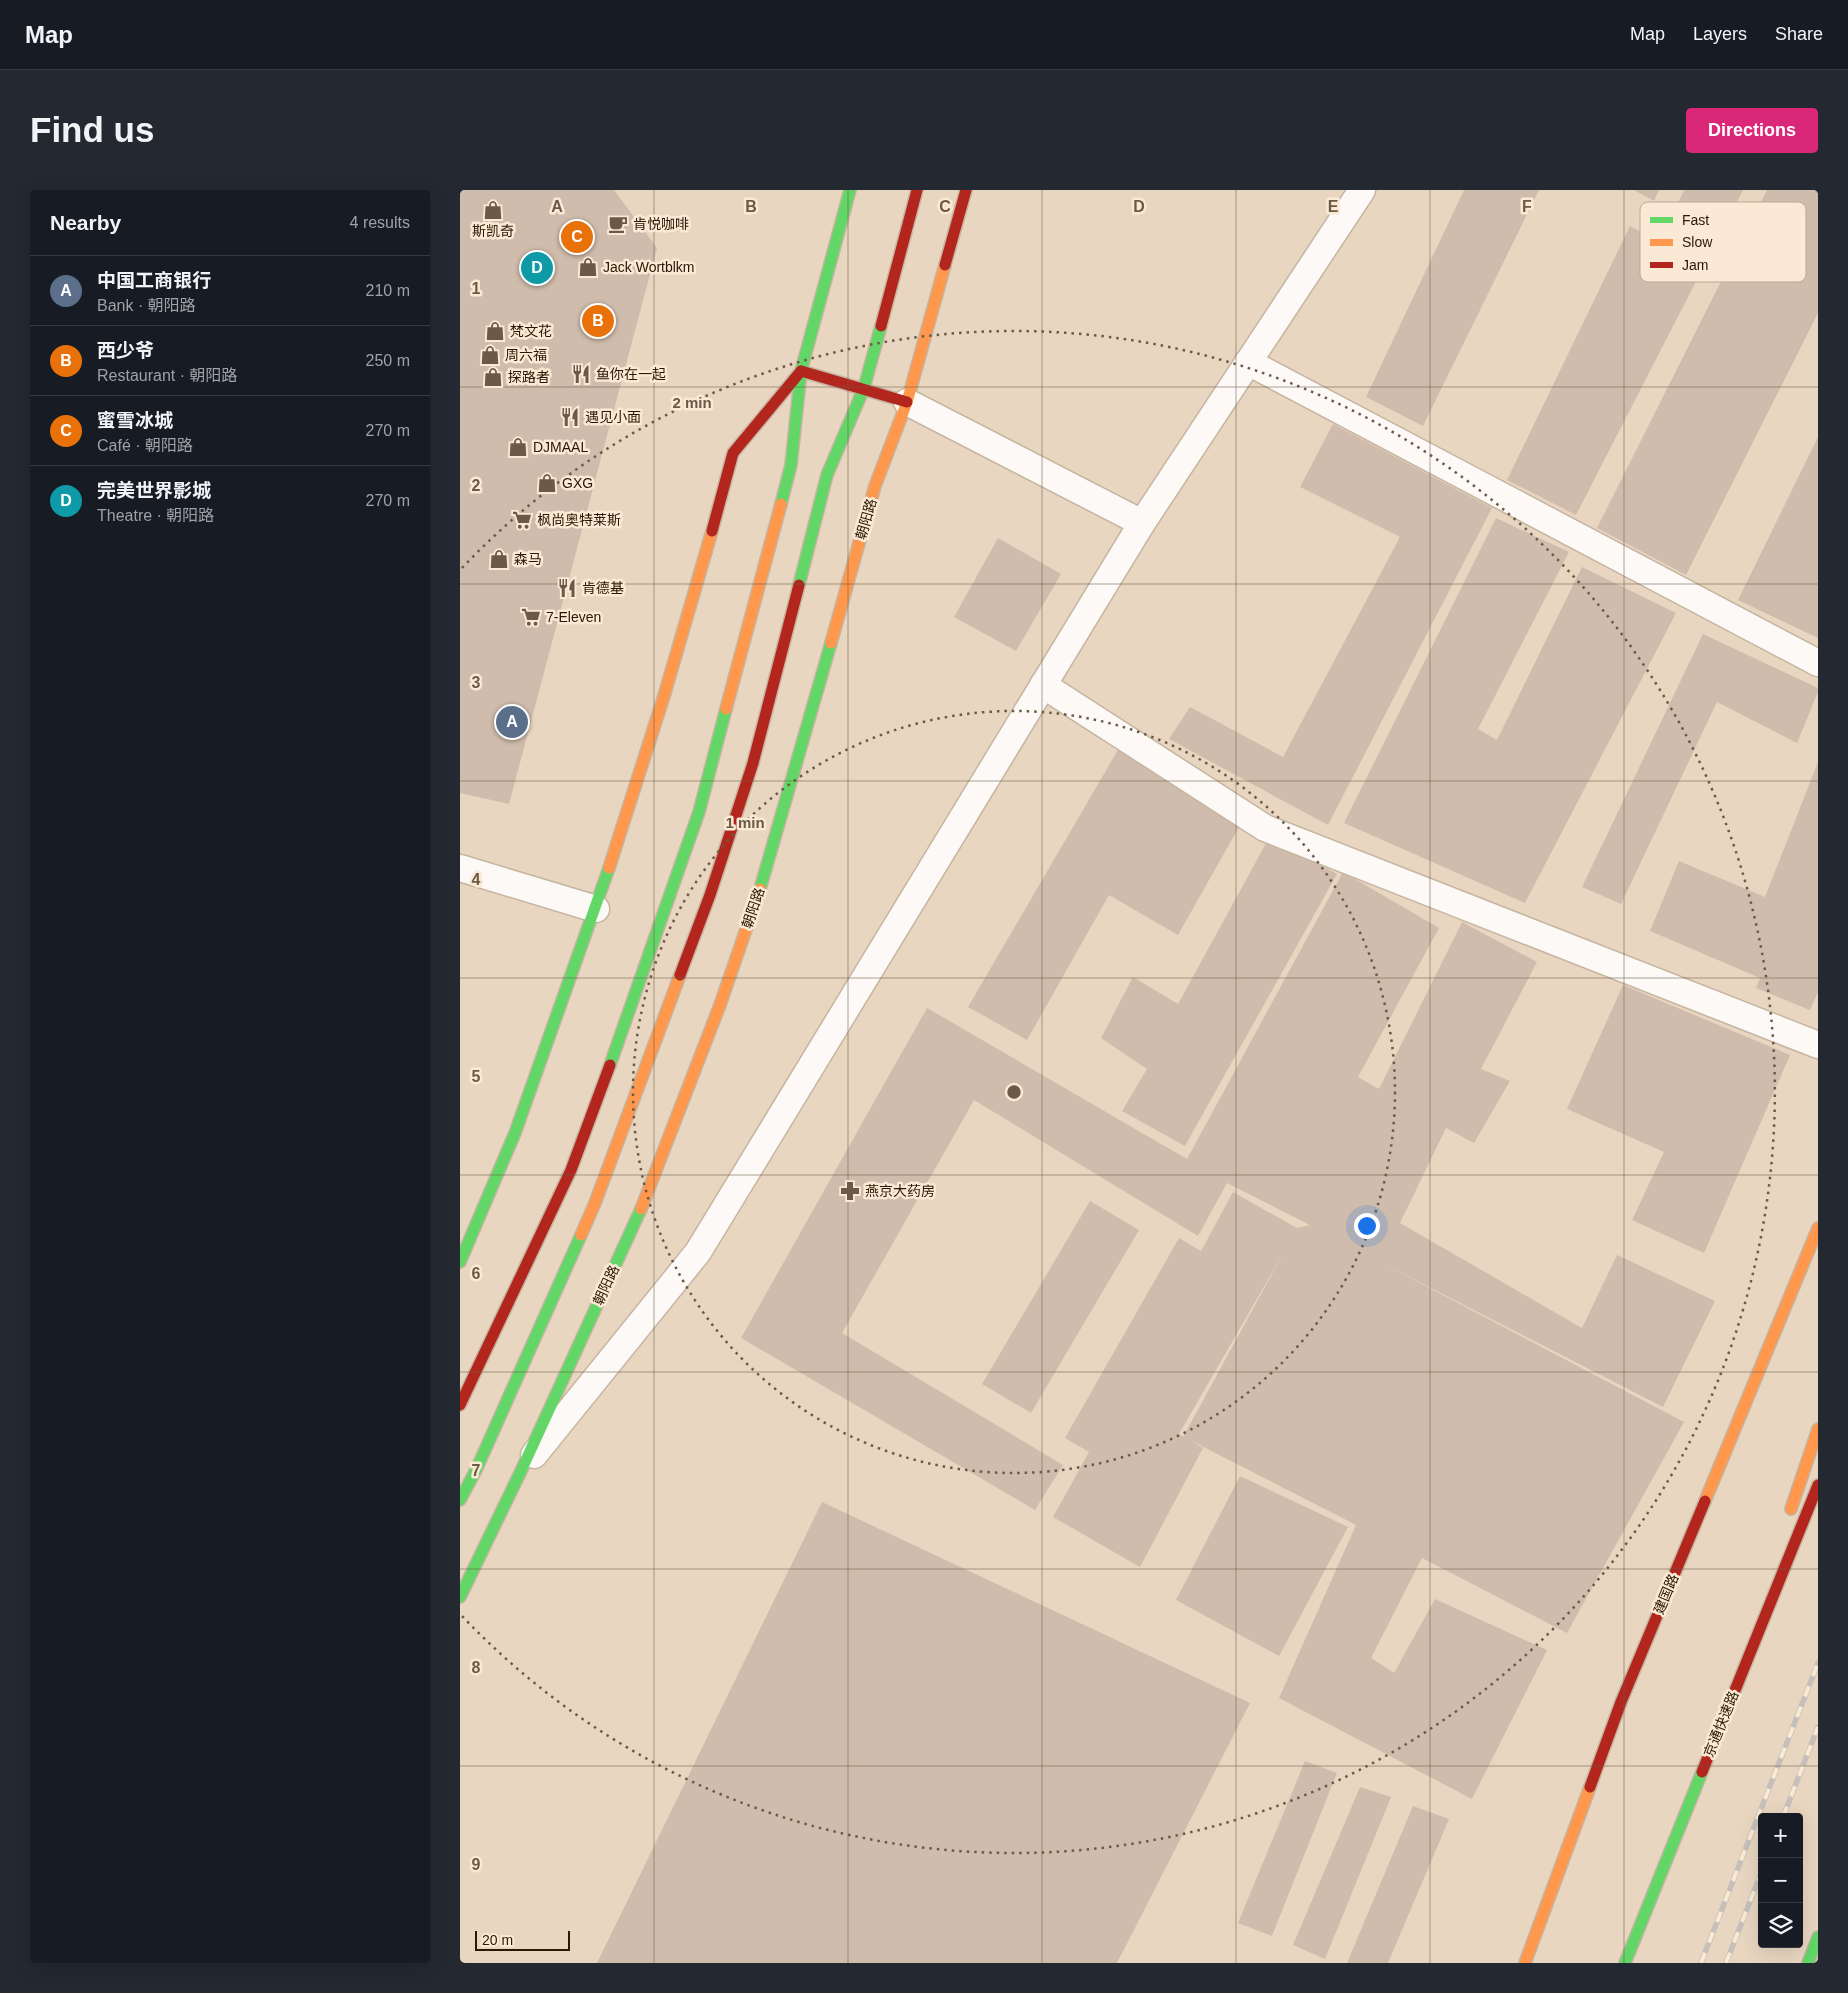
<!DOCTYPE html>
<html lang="en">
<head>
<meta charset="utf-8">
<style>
  :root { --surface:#171b24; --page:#242831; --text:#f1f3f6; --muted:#9ea1a6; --line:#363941; --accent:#db2777 }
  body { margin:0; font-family:Helvetica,"Noto Sans SC",sans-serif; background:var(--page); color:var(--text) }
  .controls { position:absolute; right:15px; bottom:15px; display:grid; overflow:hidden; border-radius:5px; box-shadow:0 5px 20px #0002 }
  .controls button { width:45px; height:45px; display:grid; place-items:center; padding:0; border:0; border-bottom:1px solid var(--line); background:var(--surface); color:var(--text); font:25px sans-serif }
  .scale { position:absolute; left:15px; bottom:12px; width:95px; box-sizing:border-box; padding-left:5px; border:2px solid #281904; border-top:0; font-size:14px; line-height:18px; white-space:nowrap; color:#281904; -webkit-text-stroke:4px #fae9d4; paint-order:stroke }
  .you { position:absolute; left:906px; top:1035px; width:18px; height:18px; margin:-12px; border:4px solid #fff; border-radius:50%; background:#1a73e8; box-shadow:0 0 0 8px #1a73e833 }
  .badge { display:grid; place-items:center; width:32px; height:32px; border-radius:50%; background:var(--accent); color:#fff; font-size:16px; font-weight:700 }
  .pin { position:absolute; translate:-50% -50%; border:2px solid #fff; box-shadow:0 1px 5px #0006 }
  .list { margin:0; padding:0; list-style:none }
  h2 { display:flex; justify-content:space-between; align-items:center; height:65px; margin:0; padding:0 20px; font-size:21px }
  h2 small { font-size:16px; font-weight:400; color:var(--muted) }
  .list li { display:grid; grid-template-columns:32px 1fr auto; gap:15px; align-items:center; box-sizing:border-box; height:70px; padding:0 20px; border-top:1px solid var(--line) }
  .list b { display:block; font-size:19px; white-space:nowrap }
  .list p { margin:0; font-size:16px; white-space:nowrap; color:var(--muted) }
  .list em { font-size:16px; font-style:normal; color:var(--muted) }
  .icon { flex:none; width:28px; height:28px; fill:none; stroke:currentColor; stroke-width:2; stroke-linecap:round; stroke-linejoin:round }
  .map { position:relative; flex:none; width:1358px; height:1773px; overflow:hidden; border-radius:5px }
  header { display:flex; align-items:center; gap:30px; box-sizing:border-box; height:70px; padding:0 25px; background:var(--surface); border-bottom:1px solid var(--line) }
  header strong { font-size:24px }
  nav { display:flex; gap:28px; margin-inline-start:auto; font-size:18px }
  .intro { display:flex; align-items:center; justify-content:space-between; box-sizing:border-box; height:120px; padding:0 30px }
  h1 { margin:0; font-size:35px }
  .button { padding:12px 22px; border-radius:5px; background:var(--accent); color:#fff; font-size:18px; font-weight:700 }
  main { display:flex; gap:30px; padding:0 30px }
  aside { flex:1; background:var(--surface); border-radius:5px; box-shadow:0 5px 20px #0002 }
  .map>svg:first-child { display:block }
</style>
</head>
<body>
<header>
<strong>Map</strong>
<nav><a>Map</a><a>Layers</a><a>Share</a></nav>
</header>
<div class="intro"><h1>Find us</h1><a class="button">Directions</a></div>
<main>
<aside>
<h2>Nearby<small>4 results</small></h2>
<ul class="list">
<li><span class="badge" style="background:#5c6f8a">A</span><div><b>中国工商银行</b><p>Bank · 朝阳路</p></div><em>210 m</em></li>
<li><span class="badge" style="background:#e8710a">B</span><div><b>西少爷</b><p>Restaurant · 朝阳路</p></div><em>250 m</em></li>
<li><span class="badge" style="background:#e8710a">C</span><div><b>蜜雪冰城</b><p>Café · 朝阳路</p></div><em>270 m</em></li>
<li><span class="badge" style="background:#0f9aa8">D</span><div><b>完美世界影城</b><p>Theatre · 朝阳路</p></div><em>270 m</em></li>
</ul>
</aside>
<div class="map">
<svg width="1358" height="1773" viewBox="0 0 1358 1773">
  <rect width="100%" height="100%" fill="#e8d6c0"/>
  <g fill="#d0bcac" fill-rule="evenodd">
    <polygon points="0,0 154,0 197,58 49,614 0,603"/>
    <polygon points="1004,0 1079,0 963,236 906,207"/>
    <polygon points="1174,0 1199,0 1194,11"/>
    <polygon points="1224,0 1283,0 1116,325 1047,290 1170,36 1200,52"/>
    <polygon points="1307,0 1358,0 1358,123 1226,385 1137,338"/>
    <polygon points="873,234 1032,318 868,635 709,549 730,517 823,567 940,347 840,297"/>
    <polygon points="1358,247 1358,448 1278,410"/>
    <polygon points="1036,328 1109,362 1018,539 1037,550 1122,377 1216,423 1065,713 884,633"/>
    <polygon points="538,348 601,384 556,461 494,427"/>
    <polygon points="1243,444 1358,498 1358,502 1337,553 1257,512 1161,714 1122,697"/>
    <polygon points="662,553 784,628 718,745 649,705 567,850 508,817"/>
    <polygon points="1358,572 1358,802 1350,820 1296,798 1300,788 1190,741 1219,671 1305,707"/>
    <polygon points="810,646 877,684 725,956 662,921 687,879 641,848 673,787 718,814"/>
    <path d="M883,682L979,738L898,887L919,899L1002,732L1077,772L1021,879L1050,891L1014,953L986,938L940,1033L1122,1138L1157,1065L1255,1111L1203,1217L920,1072L1224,1232L1107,1443L962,1368L911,1468L934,1483L975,1409L1087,1460L1012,1609L819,1508L896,1335L730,1250L743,1258L680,1377L593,1327L629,1262L605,1248L719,1048L741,1061L773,1002L837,1038L850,1035L767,993L738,1046L514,910L382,1143L603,1275L575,1320L281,1148L467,818L727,969ZM824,1062L723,1247L719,1244Z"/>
    <polygon points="1163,795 1330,865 1244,1063 1172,1030 1204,962 1107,919"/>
    <polygon points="630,1011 679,1040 571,1223 522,1194"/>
    <polygon points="780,1286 888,1337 819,1466 716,1410"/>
    <polygon points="362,1312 790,1513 657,1773 137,1773"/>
    <polygon points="845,1571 877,1583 812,1746 778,1733"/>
    <polygon points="900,1597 931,1607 865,1769 833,1755"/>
    <polygon points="953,1616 989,1629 928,1773 887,1773"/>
  </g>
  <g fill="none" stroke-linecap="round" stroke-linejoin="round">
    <g stroke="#c5b5a1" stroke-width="29">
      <g id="street">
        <polyline points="788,172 1358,473"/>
        <polyline points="447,212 682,333"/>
        <polyline points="583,495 805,638 1358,855"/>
        <polyline points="0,678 136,719"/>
        <polyline points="74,1265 238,1062 682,333 902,0"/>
      </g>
    </g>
    <g stroke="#c5b5a1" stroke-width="14">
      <g id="fast">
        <polyline points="321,314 331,275 341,181 390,0"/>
        <polyline points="339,395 367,285 404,198 421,136"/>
        <polyline points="300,699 371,453"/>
        <polyline points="150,875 239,622 266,519"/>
        <polyline points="0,1072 55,943 149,678"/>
        <polyline points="0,1310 16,1280 121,1045"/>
        <polyline points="0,1407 61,1281 181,1019"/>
        <polyline points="1165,1773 1242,1582"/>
        <polyline points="1348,1773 1358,1747"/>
      </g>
    </g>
    <g stroke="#c5b5a1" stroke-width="14">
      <g id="slow">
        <polyline points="371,453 415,296 447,212 485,75"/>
        <polyline points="266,519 321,314"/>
        <polyline points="149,678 204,506 252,341"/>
        <polyline points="181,1019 260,815 300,699"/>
        <polyline points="121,1045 135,1013 220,785"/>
        <polyline points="1245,1311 1358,1038"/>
        <polyline points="1331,1319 1358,1239"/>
        <polyline points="1065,1773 1130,1597"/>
      </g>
    </g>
    <g stroke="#c5b5a1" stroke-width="14">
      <g id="jam">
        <polyline points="485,75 506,0"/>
        <polyline points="421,136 457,0"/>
        <polyline points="341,181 447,212"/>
        <polyline points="252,341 273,263 341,181"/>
        <polyline points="220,785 250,705 293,573 339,395"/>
        <polyline points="0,1215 111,980 150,875"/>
        <polyline points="1242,1582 1358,1295"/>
        <polyline points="1130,1597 1161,1512 1245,1311"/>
      </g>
    </g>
    <use href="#street" stroke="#fcf9f6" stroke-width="26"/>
    <use href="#fast" stroke="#63d668" stroke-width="11"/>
    <use href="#slow" stroke="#ff974d" stroke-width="11"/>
    <use href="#jam" stroke="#b3261e" stroke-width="11"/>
    <g stroke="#c5c0b9" stroke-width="5.5">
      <g id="rail">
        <polyline points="1323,1627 1358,1537"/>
        <polyline points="1241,1773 1358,1473"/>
        <polyline points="1266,1773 1302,1681"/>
      </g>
    </g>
    <use href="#rail" stroke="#fae9d4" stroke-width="4" stroke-dasharray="11" stroke-linecap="butt"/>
  </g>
  <path fill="none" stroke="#6b5b46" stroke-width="1" stroke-opacity="0.55" d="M194,0V1773M388,0V1773M582,0V1773M776,0V1773M970,0V1773M1164,0V1773M0,197H1358M0,394H1358M0,591H1358M0,788H1358M0,985H1358M0,1182H1358M0,1379H1358M0,1576H1358"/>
  <g fill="none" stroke="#6b5b46" stroke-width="2.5" stroke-dasharray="2.5 5">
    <circle cx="554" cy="902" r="381"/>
    <path d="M2 378A761 761 0 1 1 2 1426"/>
  </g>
  <defs>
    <g id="shop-bare" transform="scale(1.5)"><path d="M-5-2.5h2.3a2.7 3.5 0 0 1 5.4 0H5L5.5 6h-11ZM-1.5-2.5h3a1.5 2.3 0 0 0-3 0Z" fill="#6b5b46" stroke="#fae9d4" stroke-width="2.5" paint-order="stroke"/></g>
    <g id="cafe-bare" transform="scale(1.5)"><path d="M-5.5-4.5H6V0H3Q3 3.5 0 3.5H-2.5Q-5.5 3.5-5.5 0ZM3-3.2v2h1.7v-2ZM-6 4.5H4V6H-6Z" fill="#6b5b46" stroke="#fae9d4" stroke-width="2.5" paint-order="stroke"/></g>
    <g id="restaurant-bare" transform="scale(1.5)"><path d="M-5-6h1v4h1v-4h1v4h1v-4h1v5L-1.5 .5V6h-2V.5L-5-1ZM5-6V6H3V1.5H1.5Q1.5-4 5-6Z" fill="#6b5b46" stroke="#fae9d4" stroke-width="2.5" paint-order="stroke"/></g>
    <g id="supermarket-bare" transform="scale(1.5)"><path d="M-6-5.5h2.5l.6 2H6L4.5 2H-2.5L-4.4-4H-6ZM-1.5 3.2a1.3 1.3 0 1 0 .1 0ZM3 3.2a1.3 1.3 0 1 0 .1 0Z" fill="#6b5b46" stroke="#fae9d4" stroke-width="2.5" paint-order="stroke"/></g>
    <g id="pharmacy-bare" transform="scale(1.5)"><path d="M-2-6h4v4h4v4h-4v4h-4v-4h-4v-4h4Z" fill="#6b5b46" stroke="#fae9d4" stroke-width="2.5" paint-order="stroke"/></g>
  </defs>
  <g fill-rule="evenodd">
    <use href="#shop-bare" x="33" y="20"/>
    <use href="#cafe-bare" x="158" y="34"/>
    <use href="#shop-bare" x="128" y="77"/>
    <use href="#shop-bare" x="35" y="141"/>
    <use href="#shop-bare" x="30" y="165"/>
    <use href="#restaurant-bare" x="121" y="184"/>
    <use href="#shop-bare" x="33" y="187"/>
    <use href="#restaurant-bare" x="110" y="227"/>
    <use href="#shop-bare" x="58" y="257"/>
    <use href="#shop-bare" x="87" y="293"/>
    <use href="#supermarket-bare" x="62" y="330"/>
    <use href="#shop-bare" x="39" y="369"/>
    <use href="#restaurant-bare" x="107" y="398"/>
    <use href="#supermarket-bare" x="71" y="427"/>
    <use href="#pharmacy-bare" x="390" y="1001"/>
  </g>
  <g text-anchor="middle" stroke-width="5" stroke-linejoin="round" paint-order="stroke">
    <g font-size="14" fill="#281904" stroke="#fae9d4" text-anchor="start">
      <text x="173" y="39">肯悦咖啡</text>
      <text x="33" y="46" text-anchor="middle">斯凯奇</text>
      <text x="143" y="82">Jack Wortblkm</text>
      <text x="50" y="146">梵文花</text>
      <text x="45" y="170">周六福</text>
      <text x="136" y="189">鱼你在一起</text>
      <text x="48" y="192">探路者</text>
      <text x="125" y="232">遇见小面</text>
      <text x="73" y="262">DJMAAL</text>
      <text x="102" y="298">GXG</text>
      <text x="77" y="335">枫尚奥特莱斯</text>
      <text x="54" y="374">森马</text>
      <text x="122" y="403">肯德基</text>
      <text x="86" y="432">7-Eleven</text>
      <text x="405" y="1006">燕京大药房</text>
    </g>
    <g font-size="14" fill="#281904" stroke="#fae9d4">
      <text transform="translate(406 329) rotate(-74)" y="5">朝阳路</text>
      <text transform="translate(293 718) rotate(-71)" y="5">朝阳路</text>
      <text transform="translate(146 1095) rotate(-65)" y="5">朝阳路</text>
      <text transform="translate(1206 1404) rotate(-67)" y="5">建国路</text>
      <text transform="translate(1261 1534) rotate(-68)" y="5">京通快速路</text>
    </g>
  </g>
  <rect x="1180" y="12" width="166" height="80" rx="8" fill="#fae9d4" stroke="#bbab96" stroke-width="1"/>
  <rect x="1190" y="27" width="23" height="6" fill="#63d668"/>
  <rect x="1190" y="49" width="23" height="7" fill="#ff974d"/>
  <rect x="1190" y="72" width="23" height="6" fill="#b3261e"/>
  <g font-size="14" fill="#281904">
    <text x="1222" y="35">Fast</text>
    <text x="1222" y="57">Slow</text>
    <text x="1222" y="80">Jam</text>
  </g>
  <g font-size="16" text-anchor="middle" font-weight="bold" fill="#6b5b46" stroke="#fae9d4" stroke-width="5" stroke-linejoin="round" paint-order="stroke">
    <text x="97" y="22">A</text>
    <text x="291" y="22">B</text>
    <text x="485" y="22">C</text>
    <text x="679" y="22">D</text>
    <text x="873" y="22">E</text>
    <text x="1067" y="22">F</text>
    <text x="16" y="104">1</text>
    <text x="16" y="301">2</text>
    <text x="16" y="498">3</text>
    <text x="16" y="695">4</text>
    <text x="16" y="892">5</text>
    <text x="16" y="1089">6</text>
    <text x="16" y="1286">7</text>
    <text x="16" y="1483">8</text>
    <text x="16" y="1680">9</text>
  </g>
  <circle cx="554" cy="902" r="8" fill="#6b5b46" stroke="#fae9d4" stroke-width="2.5"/>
  <g font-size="15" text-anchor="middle" font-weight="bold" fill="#6b5b46" stroke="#fae9d4" stroke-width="5" stroke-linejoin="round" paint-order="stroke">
    <text x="232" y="218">2 min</text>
    <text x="285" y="638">1 min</text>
  </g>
</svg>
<div class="controls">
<button>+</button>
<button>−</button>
<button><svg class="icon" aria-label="layers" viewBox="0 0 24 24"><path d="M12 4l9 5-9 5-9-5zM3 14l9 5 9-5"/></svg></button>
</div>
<div class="scale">20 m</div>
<div class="you"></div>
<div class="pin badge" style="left:52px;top:532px;background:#5c6f8a">A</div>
<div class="pin badge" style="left:138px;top:131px;background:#e8710a">B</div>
<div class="pin badge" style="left:117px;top:47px;background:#e8710a">C</div>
<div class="pin badge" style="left:77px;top:78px;background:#0f9aa8">D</div>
</div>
</main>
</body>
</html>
